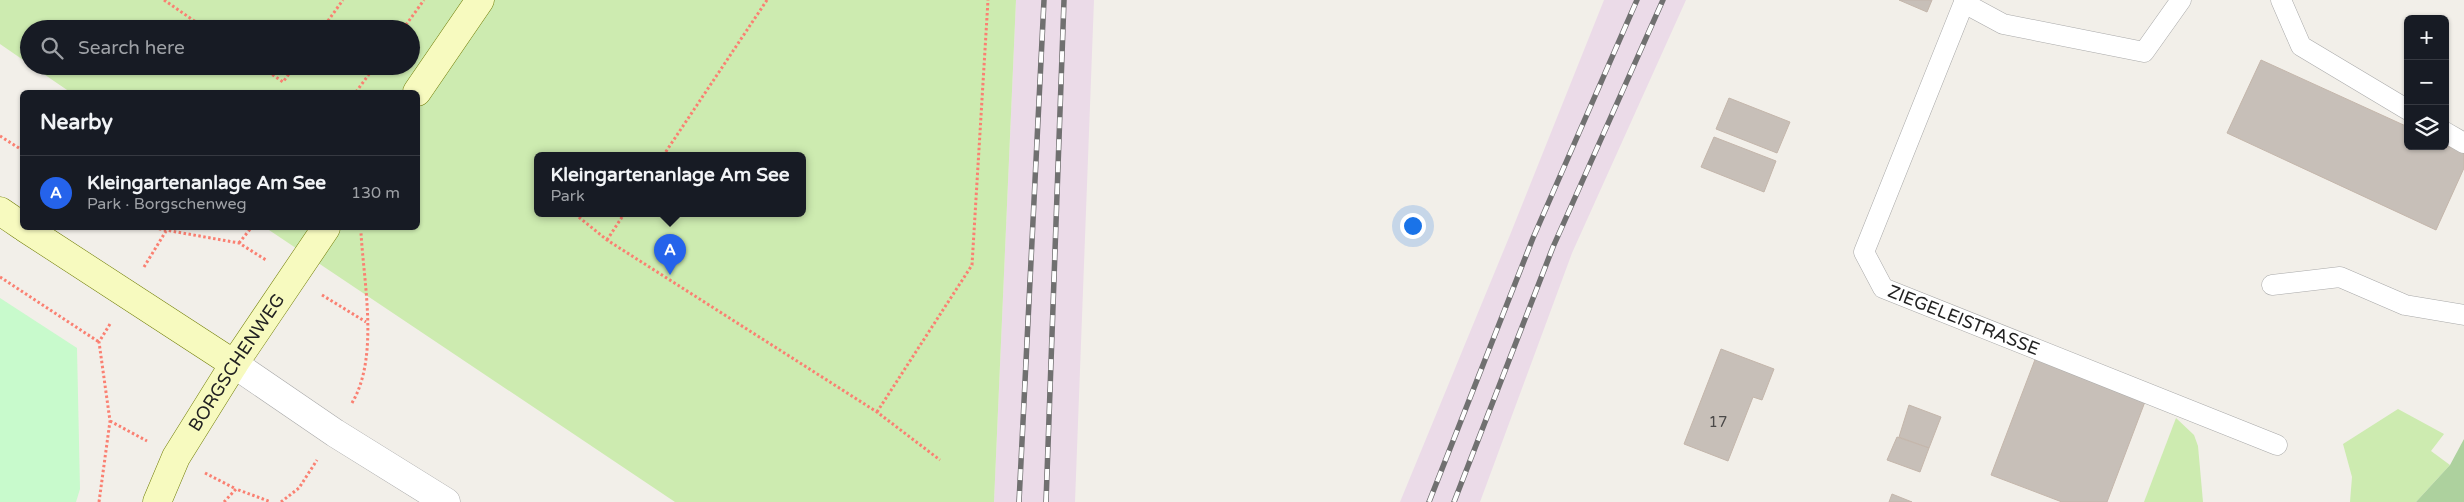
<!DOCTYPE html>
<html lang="en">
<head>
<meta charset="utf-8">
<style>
  :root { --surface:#171b24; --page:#20242c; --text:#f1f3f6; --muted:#9ea1a6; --line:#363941; --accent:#2563eb }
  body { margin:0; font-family:"Varela Round",sans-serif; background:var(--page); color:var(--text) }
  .controls { position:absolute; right:15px; top:15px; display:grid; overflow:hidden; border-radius:8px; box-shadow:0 1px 4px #0004 }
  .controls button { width:45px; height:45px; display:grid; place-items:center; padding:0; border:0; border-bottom:1px solid var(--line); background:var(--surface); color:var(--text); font:25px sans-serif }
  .you { position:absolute; left:1412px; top:225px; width:18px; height:18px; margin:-12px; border:4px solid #fff; border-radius:50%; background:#1a73e8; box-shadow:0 0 0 8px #1a73e833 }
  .badge { display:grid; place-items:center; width:32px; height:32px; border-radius:50%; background:var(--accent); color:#fff; font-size:16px; font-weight:700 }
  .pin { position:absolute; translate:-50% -41px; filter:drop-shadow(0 1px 2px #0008) }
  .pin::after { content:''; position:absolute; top:26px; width:18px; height:15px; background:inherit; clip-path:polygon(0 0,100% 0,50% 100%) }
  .popup { position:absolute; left:534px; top:152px; width:272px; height:65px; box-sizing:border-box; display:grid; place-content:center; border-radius:8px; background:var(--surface); filter:drop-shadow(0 1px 4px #0005); font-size:16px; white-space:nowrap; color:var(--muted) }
  .popup b { font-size:19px; color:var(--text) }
  .popup::after { content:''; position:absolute; left:50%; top:100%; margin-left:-10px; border:10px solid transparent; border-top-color:var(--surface) }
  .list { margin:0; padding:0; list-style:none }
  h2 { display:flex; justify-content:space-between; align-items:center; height:65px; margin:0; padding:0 20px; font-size:21px }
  h2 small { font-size:16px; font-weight:400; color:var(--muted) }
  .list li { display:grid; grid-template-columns:32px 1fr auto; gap:15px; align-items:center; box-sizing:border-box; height:75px; padding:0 20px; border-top:1px solid var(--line) }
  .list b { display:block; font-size:19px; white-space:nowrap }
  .list p { margin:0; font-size:16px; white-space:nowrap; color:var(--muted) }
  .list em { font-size:16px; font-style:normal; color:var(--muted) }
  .icon { flex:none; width:28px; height:28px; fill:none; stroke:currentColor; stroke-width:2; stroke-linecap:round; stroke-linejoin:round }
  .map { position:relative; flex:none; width:2464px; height:502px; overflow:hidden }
  .search { position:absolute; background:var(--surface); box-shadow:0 1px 4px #0004; left:20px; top:20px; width:400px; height:55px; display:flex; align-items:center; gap:12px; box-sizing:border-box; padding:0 18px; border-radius:28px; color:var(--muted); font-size:19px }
  .panel { position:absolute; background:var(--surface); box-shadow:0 1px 4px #0004; left:20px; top:90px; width:400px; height:140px; border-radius:8px }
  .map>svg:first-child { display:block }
</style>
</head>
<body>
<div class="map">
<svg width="2464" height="502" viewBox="0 0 2464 502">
  <rect width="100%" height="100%" fill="#f2efe9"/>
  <g fill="#ebdbe8">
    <polygon points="1016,0 1094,0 1075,502 994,502"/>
    <polygon points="1604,0 1686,0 1572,253 1480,502 1400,502 1510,235"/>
  </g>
  <g fill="#cdebb0" fill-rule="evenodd">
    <path d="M0,0H1016L994,502H675L266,228H418V92H70L32,66H411V29H29V64L0,44ZM538,156H802V214H538Z"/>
    <polygon points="2398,409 2444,434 2431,451 2450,465 2416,502 2350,502 2352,477 2343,444"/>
    <polygon points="2176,418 2194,435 2198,446 2203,502 2144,502"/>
  </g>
  <polygon fill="#add19e" points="2464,439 2464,502 2416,502 2450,465"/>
  <polygon fill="#c8facc" points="0,298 77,348 80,489 76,502 0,502"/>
  <g fill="#c7bfb8" stroke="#c4b6ab">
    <polygon points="1899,0 1932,0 1927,12"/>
    <polygon points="2261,60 2408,127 2408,146 2445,145 2464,153 2464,168 2436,230 2227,133"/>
    <polygon points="1729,98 1790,122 1777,153 1716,129"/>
    <polygon points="1714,137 1776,161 1764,192 1701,167"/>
    <polygon points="1721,349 1774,369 1762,400 1753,397 1728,461 1684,444"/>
    <polygon points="2036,357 2146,399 2107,502 2062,502 1991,475"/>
    <polygon points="1909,405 1941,417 1929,448 1899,437"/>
    <polygon points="1897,437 1929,448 1920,472 1887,460"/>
    <polygon points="1892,494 1912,502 1889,502"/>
  </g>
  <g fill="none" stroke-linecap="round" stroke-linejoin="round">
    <g stroke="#a9a9a9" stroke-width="21">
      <g id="lane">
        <path id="s1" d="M1965,0L1864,252L1883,288L2277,445"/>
        <polyline points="2281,0 2301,46 2408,110"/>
        <polyline points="1964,3 2003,24 2144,52 2181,0"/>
        <polyline points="2445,132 2464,143"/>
        <polyline points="2272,285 2340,277 2405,305 2464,315"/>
      </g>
    </g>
    <g stroke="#a9a9a9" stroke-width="29">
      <polyline id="street" points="234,364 335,433 446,502"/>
    </g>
    <g stroke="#707d05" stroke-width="29">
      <g id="secondary">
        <polyline points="417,92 480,0"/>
        <polyline points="0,211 22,226"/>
        <polyline points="25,228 234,364"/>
        <path id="s2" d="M157,502L176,457L234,364L326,228"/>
      </g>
    </g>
    <g stroke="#fa8072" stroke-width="3" stroke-dasharray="2.5 2.5" stroke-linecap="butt">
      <polyline points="164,0 206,29"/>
      <polyline points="322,29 343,0"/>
      <polyline points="403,29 424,0"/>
      <polyline points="260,66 283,82 295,66"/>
      <polyline points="356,92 375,66"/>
      <polyline points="0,136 22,150"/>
      <polyline points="663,156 767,0"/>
      <polyline points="535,181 538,183"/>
      <polyline points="575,214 607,240 877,412 940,460"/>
      <polyline points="154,228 239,243 266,260"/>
      <polyline points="607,240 624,214"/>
      <polyline points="239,243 251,228"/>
      <polyline points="144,267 166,231"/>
      <polyline points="0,277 99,342"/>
      <polyline points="322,295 366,322"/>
      <path d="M352,403C379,357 364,285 361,233"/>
      <polyline points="877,412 972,265 988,0"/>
      <polyline points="110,421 147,441"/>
      <polyline points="205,473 236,489"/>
      <polyline points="99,502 110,421 99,342 110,324"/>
      <polyline points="224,502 236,489 271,502"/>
      <polyline points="281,502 299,488 317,460"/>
    </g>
    <use href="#lane" stroke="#fff" stroke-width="20"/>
    <use href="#street" stroke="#fff" stroke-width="28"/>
    <use href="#secondary" stroke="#f7fabf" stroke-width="28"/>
    <g stroke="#707070" stroke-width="5.5">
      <g id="rail">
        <polyline points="1019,502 1044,0"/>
        <polyline points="1046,502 1064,0"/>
        <polyline points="1429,502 1533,238 1637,0"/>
        <polyline points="1454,502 1553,247 1663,0"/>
      </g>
    </g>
    <use href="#rail" stroke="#fff" stroke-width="4" stroke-dasharray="11" stroke-linecap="butt"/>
  </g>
  <g text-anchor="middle" stroke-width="5" stroke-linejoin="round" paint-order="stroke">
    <g font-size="15" fill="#4b4948">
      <text x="1718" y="427">17</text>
    </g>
    <g font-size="18" fill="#222" stroke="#fff">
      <text dy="6" stroke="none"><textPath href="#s1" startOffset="399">ZIEGELEISTRASSE</textPath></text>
      <text dy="6" stroke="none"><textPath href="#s2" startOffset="161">BORGSCHENWEG</textPath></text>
    </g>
  </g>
</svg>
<div class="controls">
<button>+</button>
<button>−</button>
<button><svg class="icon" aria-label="layers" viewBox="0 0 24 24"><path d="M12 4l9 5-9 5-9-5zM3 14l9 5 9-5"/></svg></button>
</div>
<div class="you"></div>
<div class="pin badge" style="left:670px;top:275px">A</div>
<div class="popup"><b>Kleingartenanlage Am See</b>Park</div>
<div class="search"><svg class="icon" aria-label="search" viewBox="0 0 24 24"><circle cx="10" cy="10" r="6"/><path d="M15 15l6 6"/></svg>Search here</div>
<section class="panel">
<h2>Nearby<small></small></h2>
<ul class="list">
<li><span class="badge">A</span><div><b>Kleingartenanlage Am See</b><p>Park · Borgschenweg</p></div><em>130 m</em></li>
</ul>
</section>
</div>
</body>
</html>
